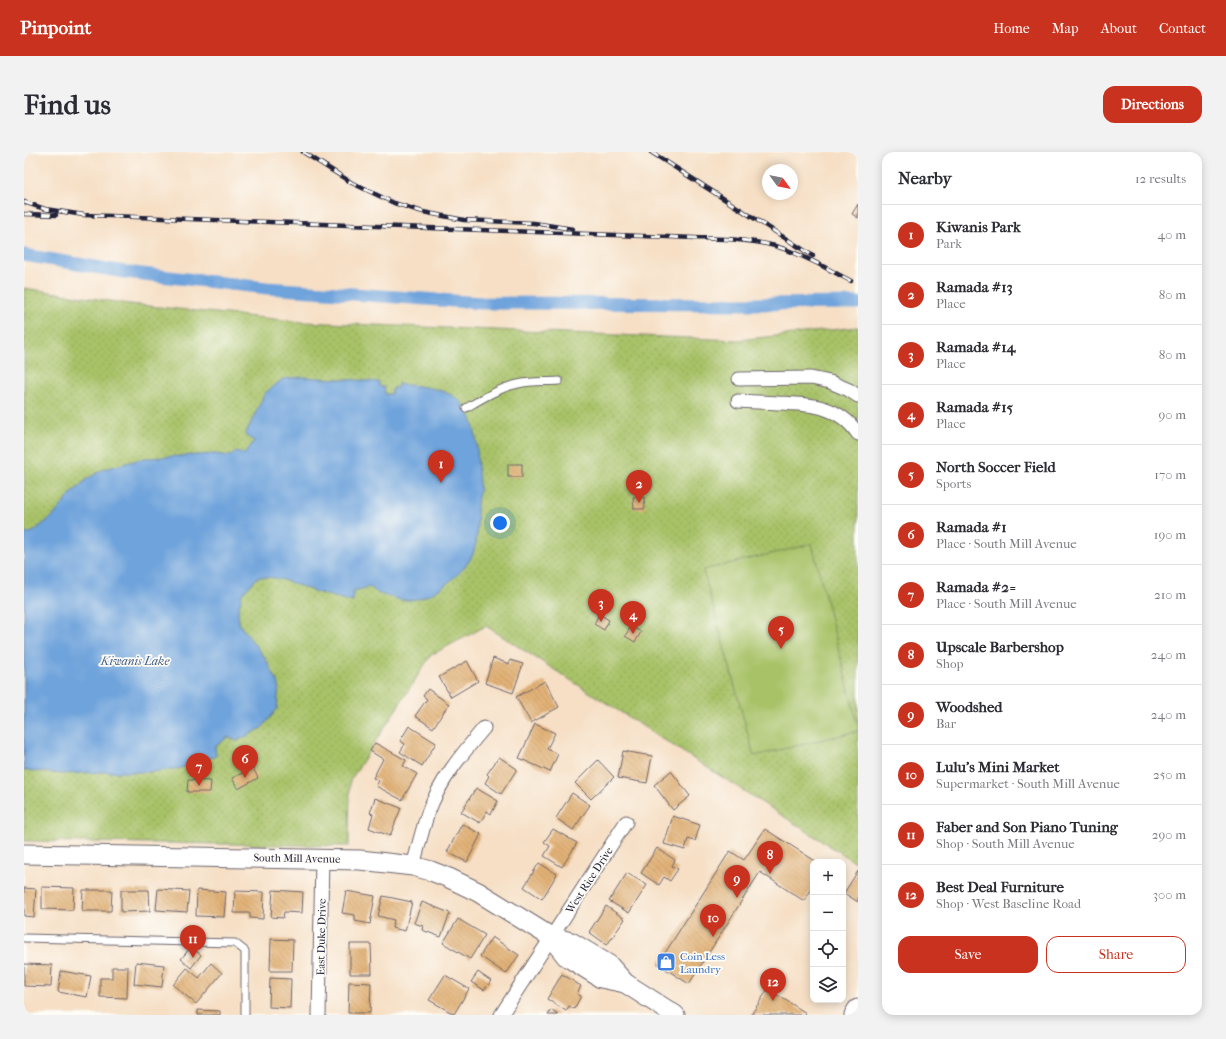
<!DOCTYPE html>
<html lang="en">
<head>
<meta charset="utf-8">
<style>
  :root { --surface:#fff; --page:#f2f2f3; --text:#2b2b33; --muted:#7c7c81; --line:#e1e1e2; --accent:#c8321e }
  body { margin:0; font-family:"IM FELL French Canon",serif; background:var(--page); color:var(--text) }
  .controls { position:absolute; right:12px; bottom:12px; display:grid; overflow:hidden; border-radius:8px; box-shadow:0 2px 10px #0003 }
  .controls button { width:36px; height:36px; display:grid; place-items:center; padding:0; border:0; border-bottom:1px solid var(--line); background:var(--surface); color:var(--text); font:20px sans-serif }
  .compass { position:absolute; left:738px; top:12px; width:36px; height:36px; border-radius:50%; background:var(--surface); box-shadow:0 2px 10px #0003; rotate:123deg }
  .you { position:absolute; left:476px; top:371px; width:14px; height:14px; margin:-10px; border:3px solid #fff; border-radius:50%; background:#1a73e8; box-shadow:0 0 0 6px #1a73e833 }
  .badge { display:grid; place-items:center; width:26px; height:26px; border-radius:50%; background:var(--accent); color:#fff; font-size:13px; font-weight:700 }
  .pin { position:absolute; translate:-50% -33px; filter:drop-shadow(0 1px 2px #0008) }
  .pin::after { content:''; position:absolute; top:21px; width:14px; height:12px; background:inherit; clip-path:polygon(0 0,100% 0,50% 100%) }
  .list { margin:0; padding:0; list-style:none }
  h2 { display:flex; justify-content:space-between; align-items:center; height:52px; margin:0; padding:0 16px; font-size:17px }
  h2 small { font-size:13px; font-weight:400; color:var(--muted) }
  .list li { display:grid; grid-template-columns:26px 1fr auto; gap:12px; align-items:center; box-sizing:border-box; height:60px; padding:0 16px; border-top:1px solid var(--line) }
  .list b { display:block; font-size:15px; white-space:nowrap }
  .list p { margin:0; font-size:13px; white-space:nowrap; color:var(--muted) }
  .list em { font-size:13px; font-style:normal; color:var(--muted) }
  .actions { display:flex; gap:8px; padding:12px 16px }
  .actions a { flex:1; padding:9px 0; border:1px solid var(--accent); border-radius:12px; text-align:center; font-size:14px; color:var(--accent) }
  .actions .main { background:var(--accent); color:#fff }
  .icon { flex:none; width:22px; height:22px; fill:none; stroke:currentColor; stroke-width:2; stroke-linecap:round; stroke-linejoin:round }
  .map { position:relative; flex:none; width:834px; height:863px; overflow:hidden; border-radius:12px }
  header { display:flex; align-items:center; gap:24px; box-sizing:border-box; height:56px; padding:0 20px; background:var(--accent); color:#fff }
  header strong { font-size:19px }
  nav { display:flex; gap:22px; margin-inline-start:auto; font-size:14px }
  .intro { display:flex; align-items:center; justify-content:space-between; box-sizing:border-box; height:96px; padding:0 24px }
  h1 { margin:0; font-size:28px }
  .button { padding:10px 18px; border-radius:12px; background:var(--accent); color:#fff; font-size:14px; font-weight:700 }
  main { display:flex; gap:24px; padding:0 24px }
  aside { flex:1; background:var(--surface); border-radius:12px; box-shadow:0 2px 10px #0003 }
  .map>svg:first-child { display:block }
</style>
</head>
<body>
<header>
<strong>Pinpoint</strong>
<nav><a>Home</a><a>Map</a><a>About</a><a>Contact</a></nav>
</header>
<div class="intro"><h1>Find us</h1><a class="button">Directions</a></div>
<main>
<div class="map">
<svg width="834" height="863" viewBox="0 0 834 863">
  <defs>
    <pattern id="grass-dots" width="8" height="8" patternUnits="userSpaceOnUse"><rect width="8" height="8" fill="#a8c268"/><path d="M2 2h.1M6 6h.1" fill="none" stroke="#90a65b" stroke-width="1.8" stroke-linecap="round"/></pattern>
    <pattern id="building-back-hatch" width="6" height="6" patternUnits="userSpaceOnUse"><rect width="6" height="6" fill="#e1b176"/><path d="M-1 5l2 2M0 0l6 6M5-1l2 2" fill="none" stroke="#c19867"/></pattern>
  </defs>
  <rect width="100%" height="100%" fill="#fdfcf7"/>
  <filter id="ink" filterUnits="userSpaceOnUse"><feTurbulence type="fractalNoise" baseFrequency=".025" numOctaves="2"/><feDisplacementMap in="SourceGraphic" scale="8" xChannelSelector="R" yChannelSelector="G"/><feConvolveMatrix kernelMatrix="1 2 1 2 8 2 1 2 1" color-interpolation-filters="sRGB"/></filter>
  <filter id="wash" filterUnits="userSpaceOnUse"><feTurbulence type="fractalNoise" baseFrequency=".012" numOctaves="4" result="noise"/><feDisplacementMap in="SourceGraphic" scale="16" xChannelSelector="R" yChannelSelector="G"/><feGaussianBlur stdDeviation="0.9" result="paint"/><feColorMatrix in="noise" values="0 0 0 0 0 0 0 0 0 0 0 0 0 0 0 0 0 1.4 0 .05"/><feComposite in="paint" operator="in"/></filter>
  <g filter="url(#wash)">
    <rect width="100%" height="100%" fill="#f6dfc5"/>
    <polygon fill="url(#grass-dots)" stroke="#657252" points="0,136 106,152 279,170 714,188 834,175 834,712 462,474 407,503 326,629 325,694 0,689"/>
    <polygon fill="#a8c268" stroke="#657252" points="788,392 834,575 834,579 730,604 679,418"/>
    <path fill="#6ea3db" stroke="#48628b" d="M278,225L332,228L355,230V234L360,235L361,242H367L369,236H373L374,232C393,234 419,235 435,248C453,266 453,293 454,317C454,324 456,334 455,341C454,345 453,349 453,353C453,370 455,388 448,404C444,412 439,417 433,423C419,436 399,450 379,448C375,448 371,446 367,445C357,443 354,442 346,435L329,439V450C315,446 302,443 289,439C271,432 254,424 234,425L218,442L214,459L215,472L241,506L255,532L253,557L238,576L213,589L204,585L191,595L192,604L157,616L126,620H76L38,622L0,618V382L9,380L30,363L46,343L63,327L80,317L121,306L191,302L207,304L212,299L221,302L230,289L221,283L241,241L259,227Z"/>
    <g fill="none" stroke-linecap="round" stroke-linejoin="round">
      <polyline stroke="#6ea3db" stroke-width="13" points="0,103 101,120 243,136 458,151 727,152 834,151"/>
    </g>
    <g id="blocks">
      <g fill="url(#building-back-hatch)">
        <polygon points="834,52 834,66 828,62"/>
        <rect x="484" y="312" width="14" height="13"/>
        <polygon points="609,345 620,345 621,357 610,357"/>
        <polygon points="575,462 585,468 580,478 570,472"/>
        <polygon points="607,474 617,480 611,490 601,484"/>
        <polygon points="469,506 485,512 486,508 499,512 489,541 461,531"/>
        <polygon points="443,509 454,529 427,545 415,525"/>
        <polygon points="521,529 535,555 507,571 492,545"/>
        <polygon points="404,537 425,552 409,576 391,564 403,547 399,544"/>
        <polygon points="511,572 531,581 523,597 534,602 526,620 495,606"/>
        <polygon points="385,574 412,591 398,614 376,600 381,592 376,589"/>
        <polygon points="351,591 382,608 379,614 393,622 378,648 352,634 355,629 349,626 359,607 346,599"/>
        <polygon points="599,599 628,604 623,631 594,626"/>
        <polygon points="475,605 493,617 477,642 461,631 465,624 463,622"/>
        <polygon points="574,608 590,625 567,647 551,631"/>
        <polygon points="229,616 234,626 214,637 208,626"/>
        <polygon points="647,619 666,644 649,658 630,633"/>
        <polygon points="164,628 187,629 186,640 163,640"/>
        <polygon points="452,636 474,649 467,662 463,659 456,671 437,660"/>
        <polygon points="548,641 566,653 549,678 532,666"/>
        <polygon points="351,646 377,656 366,684 345,676 349,662 346,661"/>
        <polygon points="649,664 676,673 671,689 664,687 661,698 640,692"/>
        <polygon points="438,672 457,682 443,710 423,700"/>
        <polygon points="529,677 553,691 538,715 520,704 526,694 520,690"/>
        <polygon points="741,677 793,710 789,710 789,735 780,749 736,720 665,832 634,812 706,699 720,708"/>
        <polygon points="633,696 651,708 648,714 654,717 646,729 640,725 635,733 617,721"/>
        <polygon points="515,711 533,722 518,747 500,735"/>
        <polygon points="834,719 834,750 820,741"/>
        <polygon points="603,721 623,733 605,761 585,749"/>
        <polygon points="18,735 50,736 49,758 18,757"/>
        <polygon points="0,736 12,737 10,765 0,764"/>
        <polygon points="134,737 165,739 163,760 132,758"/>
        <polygon points="59,738 88,738 87,759 58,759"/>
        <polygon points="97,738 125,738 126,759 97,760"/>
        <polygon points="173,738 202,740 200,765 172,764"/>
        <polygon points="249,738 279,740 278,761 260,760 259,766 247,765"/>
        <polygon points="211,739 240,740 239,767 226,766 226,761 210,761"/>
        <polygon points="322,739 351,744 346,772 331,769 331,763 318,761"/>
        <polygon points="359,744 388,750 381,779 368,776 370,768 354,764"/>
        <polygon points="398,750 426,761 417,785 398,778 399,774 390,771"/>
        <polygon points="582,754 601,767 583,793 565,780"/>
        <polygon points="434,767 461,783 446,807 419,791"/>
        <polygon points="468,785 495,803 482,822 456,804"/>
        <polygon points="247,787 269,788 268,819 246,819"/>
        <polygon points="326,792 347,792 348,822 326,822"/>
        <polygon points="167,795 177,803 167,816 157,807"/>
        <polygon points="112,810 140,813 138,835 110,832"/>
        <polygon points="187,811 198,821 172,852 149,833 163,816 175,826"/>
        <polygon points="0,812 28,813 27,835 0,834"/>
        <polygon points="88,815 104,815 103,846 76,845 76,826 88,826"/>
        <polygon points="37,819 67,824 63,845 34,840"/>
        <polygon points="454,820 467,829 460,838 447,830"/>
        <polygon points="538,822 557,834 553,842 557,844 550,857 545,854 542,859 523,847"/>
        <polygon points="421,823 445,837 430,862 405,848"/>
        <polygon points="246,826 267,827 266,856 245,855"/>
        <polygon points="325,830 347,831 346,861 324,861"/>
        <polygon points="744,837 782,861 780,863 727,863"/>
        <polygon points="174,858 196,859 196,863 174,863"/>
        <polygon points="527,858 534,863 524,863"/>
      </g>
    </g>
  </g>
  <g filter="url(#ink)">
    <use href="#blocks" fill-opacity="0" stroke="#6c646b" stroke-width="1"/>
    <g fill="none" stroke-linecap="round" stroke-linejoin="round">
      <g stroke="#6c646b" stroke-width="9">
        <g id="lane">
          <path d="M442,256C459,246 475,236 494,232C507,229 521,230 535,229"/>
          <polyline points="0,786 211,791 221,799 221,863"/>
        </g>
      </g>
      <g stroke="#6c646b" stroke-width="15">
        <g id="street">
          <polyline points="715,227 787,226 806,230 825,238 834,244"/>
          <path d="M714,249C727,250 741,250 754,251C786,252 815,253 834,282"/>
          <path d="M389,714C394,696 398,678 404,661C416,628 438,602 460,576"/>
          <polyline points="295,863 298,706"/>
          <polyline points="477,863 602,670"/>
        </g>
      </g>
      <g stroke="#6c646b" stroke-width="21">
        <g id="secondary">
          <polyline points="0,702 336,708 389,714 407,719 425,726 454,740 527,785 547,790 585,813 601,831 651,863"/>
          <polyline points="527,785 542,804 577,826 601,831"/>
        </g>
      </g>
      <g stroke="#6c646b" stroke-width="23">
        <polyline id="primary" points="831,863 834,858"/>
      </g>
      <use href="#lane" stroke="#fff" stroke-width="7"/>
      <use href="#street" stroke="#fff" stroke-width="13"/>
      <use href="#secondary" stroke="#fff" stroke-width="19"/>
      <use href="#primary" stroke="#fff" stroke-width="21"/>
      <g stroke="#22223b" stroke-width="4.5">
        <g id="rail">
          <polyline points="279,0 328,31 370,51 399,60 440,68 510,71 549,77"/>
          <polyline points="627,0 789,104"/>
          <path d="M0,50L21,57L60,63L671,86C698,87 725,87 751,94C778,102 802,116 827,129"/>
          <polyline points="0,62 32,63"/>
        </g>
      </g>
      <use href="#rail" stroke="#fdfcf7" stroke-width="3" stroke-dasharray="9" stroke-linecap="butt"/>
    </g>
  </g>
  <defs>
    <g id="shop-square" transform="scale(1)"><rect x="-9" y="-9" width="18" height="18" rx="4" fill="#3f7fe0" stroke="#fdfcf7"/><path d="M-5-2.5h2.3a2.7 3.5 0 0 1 5.4 0H5L5.5 6h-11ZM-1.5-2.5h3a1.5 2.3 0 0 0-3 0Z" fill="#fff"/></g>
  </defs>
  <g fill-rule="evenodd">
    <use href="#shop-square" x="642" y="810"/>
  </g>
  <g text-anchor="middle" stroke-width="3.5" stroke-linejoin="round" paint-order="stroke">
    <g font-size="11" fill="#22223b" stroke="#fdfcf7">
      <text transform="translate(273 706) rotate(1)" y="4">South Mill Avenue</text>
      <text transform="translate(565 728) rotate(-57)" y="4">West Rice Drive</text>
      <text transform="translate(297 785) rotate(-89)" y="4">East Duke Drive</text>
    </g>
    <g font-size="11" fill="#366cbe" stroke="#fdfcf7" text-anchor="start">
      <text x="656" y="808">Coin Less<tspan x="656" dy="13">Laundry</tspan></text>
    </g>
    <g font-size="12" font-style="italic" fill="#445c83" stroke="#fdfcf7">
      <text x="111" y="513">Kiwanis Lake</text>
    </g>
  </g>
</svg>
<div class="controls">
<button>+</button>
<button>−</button>
<button><svg class="icon" aria-label="locate" viewBox="0 0 24 24"><circle cx="12" cy="12" r="6"/><path d="M12 2v4M12 18v4M2 12h4M18 12h4"/></svg></button>
<button><svg class="icon" aria-label="layers" viewBox="0 0 24 24"><path d="M12 4l9 5-9 5-9-5zM3 14l9 5 9-5"/></svg></button>
</div>
<svg class="compass" viewBox="-18 -18 36 36"><path d="M0-13l5 13h-10z" fill="#e53935"/><path d="M0 13l5-13h-10z" fill="#7c7c81"/></svg>
<div class="you"></div>
<div class="pin badge" style="left:417px;top:331px">1</div>
<div class="pin badge" style="left:615px;top:351px">2</div>
<div class="pin badge" style="left:577px;top:470px">3</div>
<div class="pin badge" style="left:609px;top:482px">4</div>
<div class="pin badge" style="left:757px;top:497px">5</div>
<div class="pin badge" style="left:221px;top:626px">6</div>
<div class="pin badge" style="left:175px;top:634px">7</div>
<div class="pin badge" style="left:746px;top:722px">8</div>
<div class="pin badge" style="left:713px;top:746px">9</div>
<div class="pin badge" style="left:689px;top:785px">10</div>
<div class="pin badge" style="left:169px;top:806px">11</div>
<div class="pin badge" style="left:749px;top:849px">12</div>
</div>
<aside>
<h2>Nearby<small>12 results</small></h2>
<ul class="list">
<li><span class="badge">1</span><div><b>Kiwanis Park</b><p>Park</p></div><em>40 m</em></li>
<li><span class="badge">2</span><div><b>Ramada #13</b><p>Place</p></div><em>80 m</em></li>
<li><span class="badge">3</span><div><b>Ramada #14</b><p>Place</p></div><em>80 m</em></li>
<li><span class="badge">4</span><div><b>Ramada #15</b><p>Place</p></div><em>90 m</em></li>
<li><span class="badge">5</span><div><b>North Soccer Field</b><p>Sports</p></div><em>170 m</em></li>
<li><span class="badge">6</span><div><b>Ramada #1</b><p>Place · South Mill Avenue</p></div><em>190 m</em></li>
<li><span class="badge">7</span><div><b>Ramada #2=</b><p>Place · South Mill Avenue</p></div><em>210 m</em></li>
<li><span class="badge">8</span><div><b>Upscale Barbershop</b><p>Shop</p></div><em>240 m</em></li>
<li><span class="badge">9</span><div><b>Woodshed</b><p>Bar</p></div><em>240 m</em></li>
<li><span class="badge">10</span><div><b>Lulu's Mini Market</b><p>Supermarket · South Mill Avenue</p></div><em>250 m</em></li>
<li><span class="badge">11</span><div><b>Faber and Son Piano Tuning</b><p>Shop · South Mill Avenue</p></div><em>290 m</em></li>
<li><span class="badge">12</span><div><b>Best Deal Furniture</b><p>Shop · West Baseline Road</p></div><em>300 m</em></li>
</ul>
<div class="actions"><a class="main">Save</a><a>Share</a></div>
</aside>
</main>
</body>
</html>
